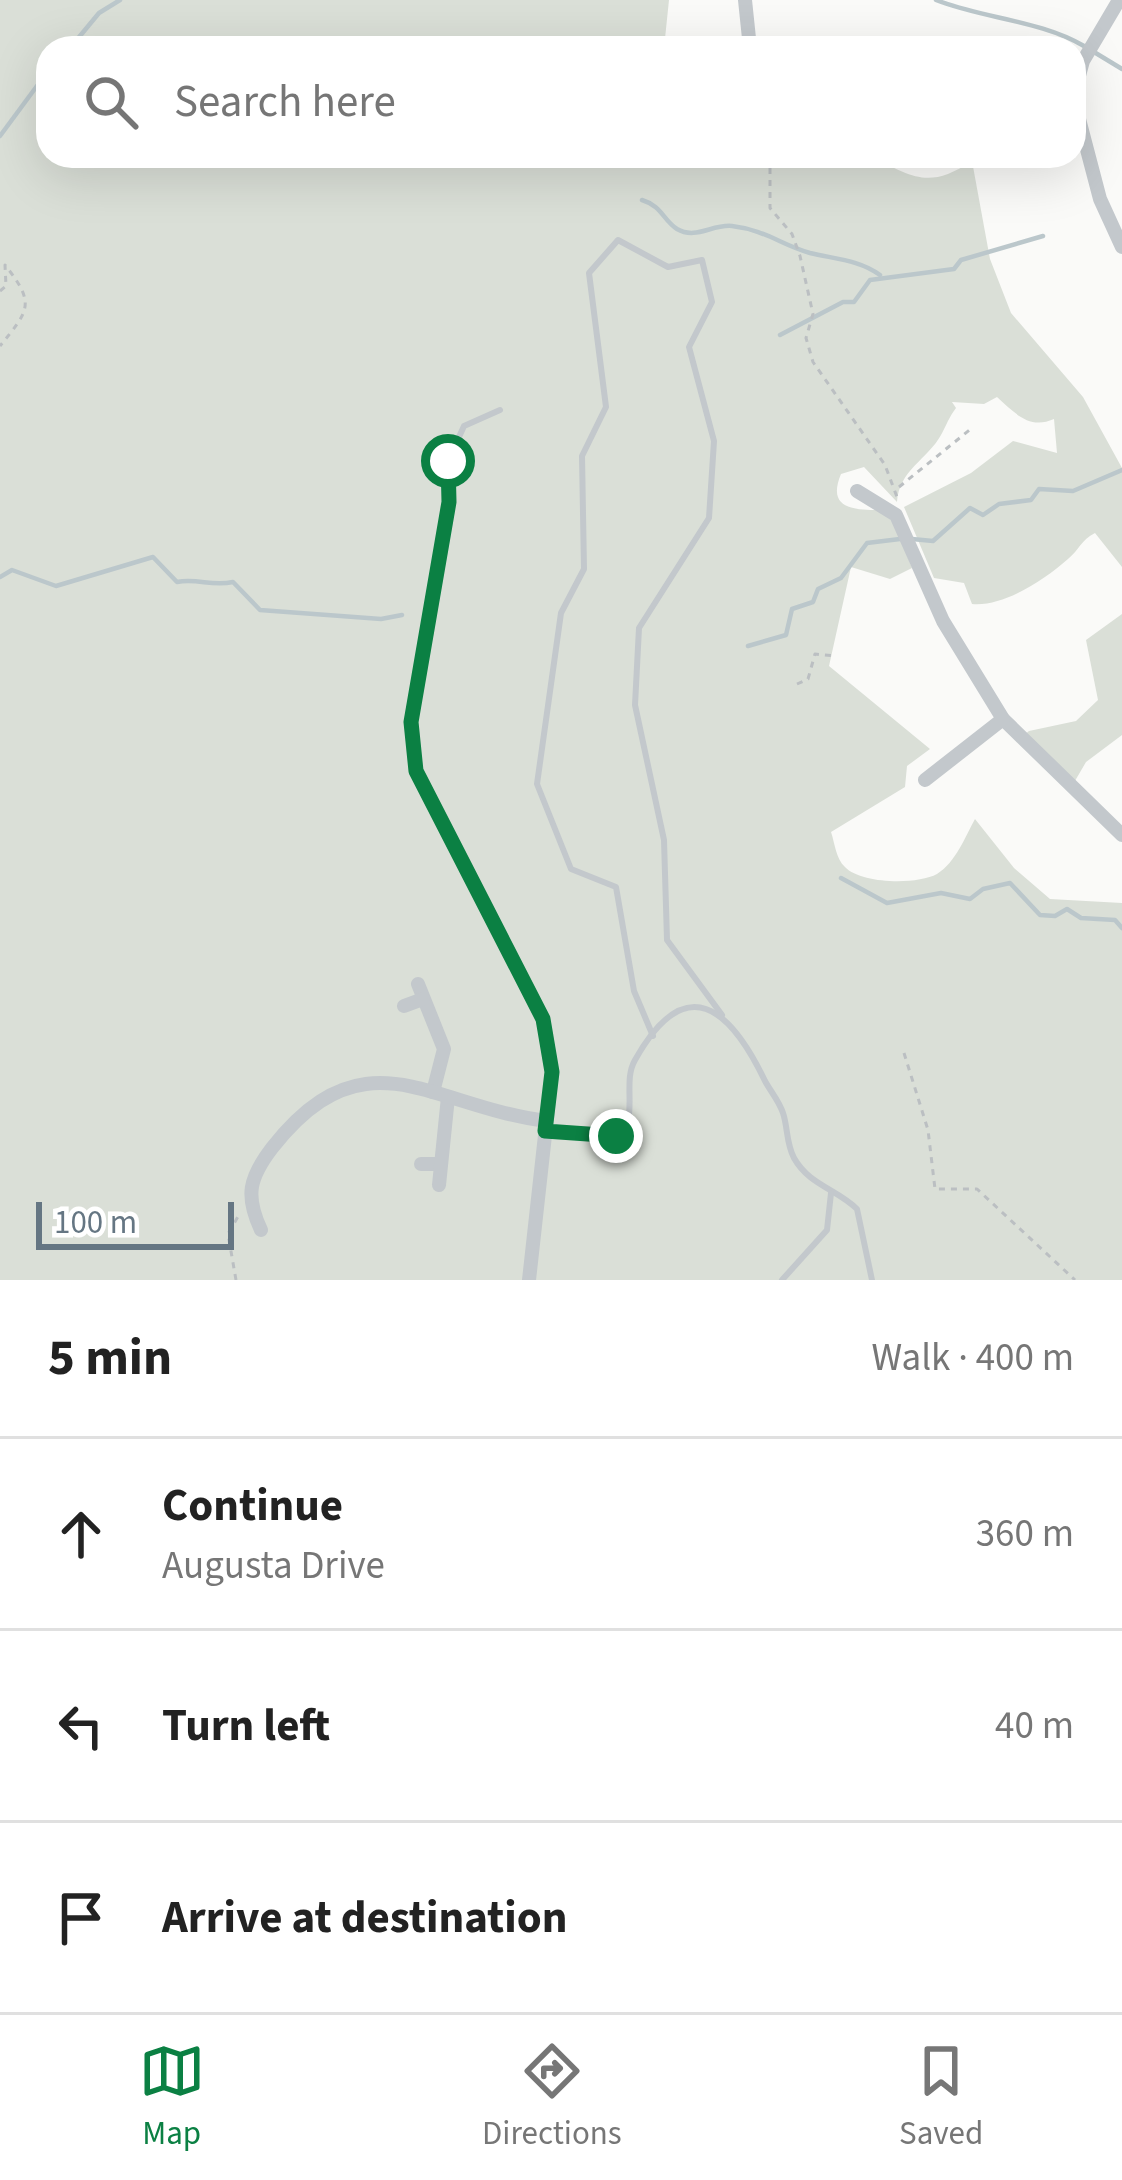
<!DOCTYPE html>
<html lang="en">
<head>
<meta charset="utf-8">
<style>
  :root { --surface:#fff; --page:#f2f2f2; --text:#222; --muted:#767676; --line:#e0e0e0; --accent:#0b8043 }
  body { margin:0; font-family:"Source Sans 3",sans-serif; background:var(--page); color:var(--text) }
  .scale { position:absolute; left:36px; bottom:30px; width:198px; box-sizing:border-box; padding-left:12px; border:6px solid #657683; border-top:0; font-size:33px; line-height:42px; white-space:nowrap; color:#657683; -webkit-text-stroke:9px #fff; paint-order:stroke }
  .stop { position:absolute; width:36px; height:36px; margin:-27px; border:9px solid #0b8043; border-radius:50%; background:#fff }
  .stop.end { background:#0b8043; border-color:#fff; box-shadow:0 3px 12px #0008 }
  .list { margin:0; padding:0; list-style:none }
  h2 { display:flex; justify-content:space-between; align-items:center; height:156px; margin:0; padding:0 48px; font-size:51px }
  h2 small { font-size:39px; font-weight:400; color:var(--muted) }
  .list li { display:grid; grid-template-columns:78px 1fr auto; gap:36px; align-items:center; box-sizing:border-box; height:192px; padding:0 48px; border-top:3px solid var(--line) }
  .list b { display:block; font-size:45px; white-space:nowrap }
  .list p { margin:0; font-size:39px; white-space:nowrap; color:var(--muted) }
  .list em { font-size:39px; font-style:normal; color:var(--muted) }
  .icon { flex:none; width:66px; height:66px; fill:none; stroke:currentColor; stroke-width:2; stroke-linecap:round; stroke-linejoin:round }
  .map { position:relative; flex:none; width:1122px; height:1280px; overflow:hidden }
  .search { position:absolute; background:var(--surface); box-shadow:0 12px 48px #0002; left:36px; right:36px; top:36px; height:132px; display:flex; align-items:center; gap:30px; box-sizing:border-box; padding:0 42px; border-radius:36px; color:var(--muted); font-size:45px }
  .sheet { height:732px; background:var(--surface) }
  nav { display:flex; justify-content:space-around; align-items:center; box-sizing:border-box; height:168px; border-top:3px solid var(--line); background:var(--surface); font-size:33px; color:var(--muted) }
  nav a { display:grid; justify-items:center; gap:6px }
  nav .on { color:var(--accent) }
  .map>svg:first-child { display:block }
</style>
</head>
<body>
<div class="map">
<svg width="1122" height="1280" viewBox="0 0 1122 1280">
  <rect width="100%" height="100%" fill="#fafaf8"/>
  <g fill="#dadfd7">
    <path d="M0,0H669L664,48H48V156H869C914,177 928,190 972,161L990,259L1011,313L1083,397L1122,468V567L1095,533C1081,540 1079,550 1068,559C1044,580 1004,607 972,604L964,583L934,578L904,507L971,473L1013,441L1057,453L1054,419C1029,430 1015,413 997,397L984,404L952,402L956,408C949,417 946,426 941,435C928,459 899,470 897,502L864,467L841,474C826,510 855,510 882,510L894,523L912,568L890,579L851,567L829,666L930,749L907,766L905,787L831,832C835,844 836,859 845,867C861,884 917,885 937,874C956,862 965,837 975,819L1014,868L1050,899L1122,903V1280H0Z"/>
    <polygon points="1122,614 1122,735 1086,762 1072,786 1019,739 1029,731 1076,721 1098,700 1086,640"/>
  </g>
  <g fill="none" stroke-linecap="round" stroke-linejoin="round">
    <g stroke="#bbc7cb" stroke-width="4.5">
      <path d="M936,0C984,19 1040,20 1084,46"/>
      <polyline points="70,48 99,13 120,0"/>
      <polyline points="1094,52 1122,69"/>
      <polyline points="0,136 48,71"/>
      <path d="M642,200C662,206 663,220 677,229C696,240 712,224 732,226C766,230 781,245 810,253C835,259 860,260 880,275"/>
      <polyline points="780,335 843,302 854,302 870,280 954,269 961,260 1043,236"/>
      <polyline points="912,539 933,541 970,508 983,515 999,504 1031,500 1039,489 1073,491 1122,470"/>
      <path d="M0,577L12,570L56,586L153,557L177,582C198,578 212,587 233,582L260,610L381,619L402,615"/>
      <polyline points="748,646 786,635 792,609 813,602 818,589 841,578 867,543 900,539"/>
      <polyline points="841,878 887,903 941,893 970,899 983,889 1010,883 1040,915 1055,916 1067,909 1081,918 1115,920 1122,928"/>
    </g>
    <g stroke="#bbbfc2" stroke-width="3" stroke-dasharray="6 6" stroke-linecap="butt">
      <polyline points="770,156 770,208 792,234 800,256 813,314 806,338 813,362 885,465 897,497"/>
      <path d="M0,291L6,286L5,265C36,304 29,310 0,346"/>
      <polyline points="899,487 972,428"/>
      <polyline points="797,684 808,679 815,654 835,656"/>
      <polyline points="904,1053 928,1130 935,1189 977,1189 1075,1280"/>
      <polyline points="236,1280 228,1234 240,1213"/>
    </g>
    <g stroke="#c3c8cc" stroke-width="6">
      <polyline points="449,499 448,461 464,426 500,410"/>
      <polyline points="653,1036 634,991 616,887 571,869 537,784 561,613 584,569 582,456 606,407 589,273 618,240 668,267 702,260 712,302 689,347 714,441 709,518 639,628 635,705 664,840 667,940 722,1015"/>
      <path d="M548,1131L617,1136L624,1131C636,1108 623,1081 635,1060C686,969 730,1008 765,1081C771,1092 779,1101 783,1113C788,1128 786,1143 794,1158C809,1185 837,1189 857,1209L872,1280"/>
      <polyline points="782,1280 827,1230 831,1193"/>
    </g>
    <g stroke="#c3c8cc" stroke-width="14">
      <polyline points="745,0 750,48"/>
      <polyline points="1074,94 1083,61 1119,0"/>
      <polyline points="1074,100 1100,199 1122,247"/>
      <polyline points="857,491 896,515 943,621 1003,719 1122,835"/>
      <polyline points="449,503 411,722 416,771 543,1019 552,1072 529,1280"/>
      <polyline points="925,780 1003,719"/>
      <polyline points="418,984 444,1049 433,1092"/>
      <polyline points="404,1006 423,999"/>
      <polyline points="421,1164 441,1164"/>
      <polyline points="439,1185 448,1097"/>
      <path d="M261,1230C245,1196 249,1178 272,1148C365,1030 430,1106 546,1121"/>
    </g>
  </g>
  <g fill="none" stroke-linecap="round" stroke-linejoin="round">
    <polyline stroke="#0b8043" stroke-width="15" points="448,461 449,502 411,722 416,771 543,1019 552,1072 545,1131 616,1136"/>
  </g>
</svg>
<div class="scale">100 m</div>
<div class="stop" style="left:448px;top:461px"></div>
<div class="stop end" style="left:616px;top:1136px"></div>
<div class="search"><svg class="icon" aria-label="search" viewBox="0 0 24 24"><circle cx="10" cy="10" r="6"/><path d="M15 15l6 6"/></svg>Search here</div>
</div>
<section class="sheet">
<h2>5 min<small>Walk · 400 m</small></h2>
<ul class="list">
<li><svg class="icon" aria-label="ahead" viewBox="0 0 24 24"><path d="M12 20V5M6 11l6-6 6 6"/></svg><div><b>Continue</b><p>Augusta Drive</p></div><em>360 m</em></li>
<li><svg class="icon" aria-label="left" viewBox="0 0 24 24"><path d="M17 20v-9H6M10 6l-5 5 5 5"/></svg><div><b>Turn left</b></div><em>40 m</em></li>
<li><svg class="icon" aria-label="arrive" viewBox="0 0 24 24"><path d="M6 21V4h12l-3 4 3 4H6"/></svg><div><b>Arrive at destination</b></div></li>
</ul>
</section>
<nav>
<a class="on"><svg class="icon" aria-label="map" viewBox="0 0 24 24"><path d="M3 6l6-2 6 2 6-2v14l-6 2-6-2-6 2zM9 4v14M15 6v14"/></svg>Map</a>
<a><svg class="icon" aria-label="directions" viewBox="0 0 24 24"><path d="M12 3l9 9-9 9-9-9zM9 14v-3h6M13 9l2 2-2 2"/></svg>Directions</a>
<a><svg class="icon" aria-label="saved" viewBox="0 0 24 24"><path d="M7 4h10v16l-5-4-5 4z"/></svg>Saved</a>
</nav>
</body>
</html>
